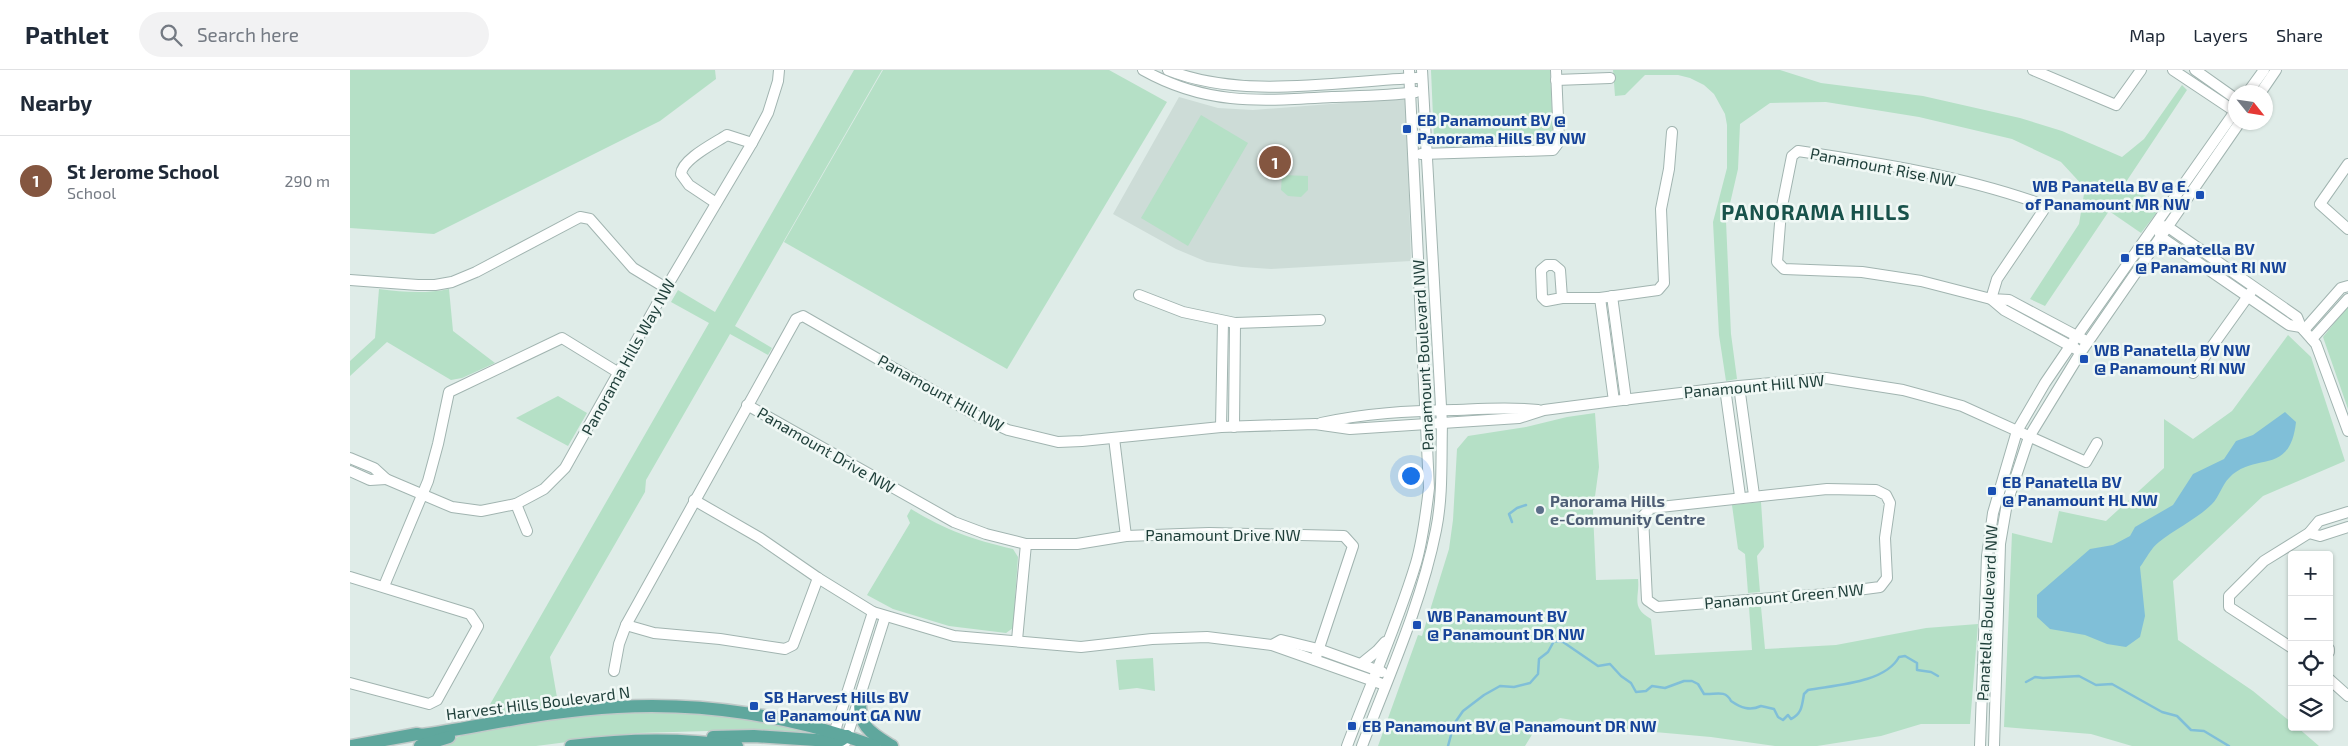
<!DOCTYPE html>
<html lang="en">
<head>
<meta charset="utf-8">
<style>
  :root { --surface:#fff; --page:#f2f2f3; --text:#1f2937; --muted:#747a83; --line:#e0e1e3; --accent:#845640 }
  body { margin:0; font-family:"Exo 2",sans-serif; background:var(--page); color:var(--text) }
  .controls { position:absolute; right:15px; bottom:15px; display:grid; overflow:hidden; border-radius:5px; box-shadow:0 1px 4px #0004 }
  .controls button { width:45px; height:45px; display:grid; place-items:center; padding:0; border:0; border-bottom:1px solid var(--line); background:var(--surface); color:var(--text); font:25px sans-serif }
  .compass { position:absolute; left:1878px; top:15px; width:45px; height:45px; border-radius:50%; background:var(--surface); box-shadow:0 1px 4px #0004; rotate:120deg }
  .you { position:absolute; left:1060px; top:405px; width:18px; height:18px; margin:-12px; border:4px solid #fff; border-radius:50%; background:#1a73e8; box-shadow:0 0 0 8px #1a73e833 }
  .badge { display:grid; place-items:center; width:32px; height:32px; border-radius:50%; background:var(--accent); color:#fff; font-size:16px; font-weight:700 }
  .pin { position:absolute; translate:-50% -50%; border:2px solid #fff; box-shadow:0 1px 5px #0006 }
  .list { margin:0; padding:0; list-style:none }
  h2 { display:flex; justify-content:space-between; align-items:center; height:65px; margin:0; padding:0 20px; font-size:21px }
  h2 small { font-size:16px; font-weight:400; color:var(--muted) }
  .list li { display:grid; grid-template-columns:32px 1fr auto; gap:15px; align-items:center; box-sizing:border-box; height:90px; padding:0 20px; border-top:1px solid var(--line) }
  .list b { display:block; font-size:19px; white-space:nowrap }
  .list p { margin:0; font-size:16px; white-space:nowrap; color:var(--muted) }
  .list em { font-size:16px; font-style:normal; color:var(--muted) }
  .icon { flex:none; width:28px; height:28px; fill:none; stroke:currentColor; stroke-width:2; stroke-linecap:round; stroke-linejoin:round }
  .map { position:relative; flex:none; width:1998px; height:676px; overflow:hidden }
  header { display:flex; align-items:center; gap:30px; box-sizing:border-box; height:70px; padding:0 25px; background:var(--surface); border-bottom:1px solid var(--line) }
  header strong { font-size:24px }
  nav { display:flex; gap:28px; margin-inline-start:auto; font-size:18px }
  .search { width:350px; height:45px; background:var(--page); display:flex; align-items:center; gap:12px; box-sizing:border-box; padding:0 18px; border-radius:28px; color:var(--muted); font-size:19px }
  main { display:flex }
  aside { flex:1; background:var(--surface) }
  .map>svg:first-child { display:block }
</style>
</head>
<body>
<header>
<strong>Pathlet</strong>
<div class="search"><svg class="icon" aria-label="search" viewBox="0 0 24 24"><circle cx="10" cy="10" r="6"/><path d="M15 15l6 6"/></svg>Search here</div>
<nav><a>Map</a><a>Layers</a><a>Share</a></nav>
</header>
<main>
<aside>
<h2>Nearby<small></small></h2>
<ul class="list">
<li><span class="badge">1</span><div><b>St Jerome School</b><p>School</p></div><em>290 m</em></li>
</ul>
</aside>
<div class="map">
<svg width="1998" height="676" viewBox="0 0 1998 676">
  <rect width="100%" height="100%" fill="#dfece8"/>
  <polygon fill="#cddcd7" points="829,27 868,38 903,40 1056,28 1061,191 921,199 892,197 857,192 826,179 763,144"/>
  <g fill="#b5e0c6">
    <polygon points="0,0 365,0 366,9 310,51 84,164 0,158"/>
    <polygon points="504,0 532,0 385,256 422,278 418,285 380,264 296,410 295,422 200,587 209,639 131,650 359,253 321,232 328,220 365,242"/>
    <polygon points="533,0 759,0 817,32 657,299 434,172"/>
    <polygon points="1081,0 1200,0 1203,64 1196,72 1091,77 1084,70"/>
    <polygon points="1263,0 1430,0 1471,13 1573,26 1670,48 1712,61 1772,87 1794,69 1832,15 1837,20 1776,112 1811,137 1791,163 1759,141 1695,236 1680,229 1729,154 1735,118 1711,92 1662,69 1569,47 1476,32 1420,33 1390,54 1388,99 1376,151 1381,264 1387,309 1376,311 1369,265 1363,152 1377,98 1377,55 1375,44 1364,24 1354,15 1340,8 1328,5 1295,5 1275,25 1265,26"/>
    <polygon points="851,45 898,73 838,176 791,148"/>
    <polygon points="932,105 958,106 958,120 951,127 938,126 931,120"/>
    <path d="M29,219C53,222 75,224 99,219L103,261L145,293L112,308L101,310L37,272L0,306V291L25,268Z"/>
    <polygon points="1998,236 1998,339 1973,267"/>
    <polygon points="1938,265 1961,287 1995,391 1913,426 1823,511 1828,570 1903,621 1942,653 1942,657 1947,657 1969,676 1782,676 1741,664 1654,657 1662,463 1702,473 1709,441 1756,451 1814,398 1814,349 1843,369 1882,341"/>
    <polygon points="208,326 237,343 218,376 166,348"/>
    <path d="M1245,343L1249,397L1243,441L1246,510L1288,509C1290,528 1280,537 1301,549L1305,585L1402,580L1399,537H1411L1415,579L1486,575L1576,558L1628,554L1620,654H1571L1531,666L1467,676H1425L1361,667L1282,660L1210,648L1183,663L1175,676H1028L1068,565L1072,566L1099,479L1103,450L1107,379L1118,366L1176,357L1217,347Z"/>
    <polygon points="1411,432 1414,477 1407,486 1410,522 1398,523 1395,484 1388,479 1382,435"/>
    <path d="M561,439C598,461 621,469 663,479L668,487L663,558L656,563L599,556L543,539L517,525L560,453L557,446Z"/>
    <polygon points="803,588 805,621 787,618 769,620 766,590"/>
    <polygon points="271,640 366,642 464,661 463,665 358,661 288,663 186,676 81,676 132,659"/>
  </g>
  <path fill="#80bfd8" d="M1935,342L1946,352C1940,407 1905,381 1879,408C1872,415 1869,427 1862,434C1847,449 1825,459 1809,472C1801,478 1796,489 1790,497L1795,546L1790,567L1776,577L1757,574L1735,565L1700,559L1687,547V525L1740,479L1763,475L1780,466L1785,457L1823,435L1843,404L1874,389L1886,371L1903,365Z"/>
  <g fill="none" stroke-linecap="round" stroke-linejoin="round">
    <g stroke="#80bfd8" stroke-width="2.5">
      <polyline points="1162,452 1159,444 1167,438 1176,435"/>
      <polyline points="1676,612 1685,607 1693,608 1729,606 1746,615 1762,614 1812,642 1827,646 1841,660 1854,661 1879,676"/>
      <path d="M1098,676L1104,654L1113,641L1134,625L1150,616L1164,617L1180,613L1188,604L1189,589L1198,582L1204,571L1213,572L1248,596L1260,594L1271,606L1281,613L1286,622L1296,621L1302,616L1315,618L1334,611H1342L1348,614L1354,624C1365,625 1375,619 1381,631C1391,638 1400,641 1411,636L1424,639L1428,647L1433,650L1438,645L1441,649C1452,644 1452,635 1454,624L1458,620C1485,615 1535,613 1549,587L1555,586L1567,593V600L1581,602L1588,606"/>
    </g>
    <g stroke="#a1b4b0" stroke-width="12">
      <g id="minor">
        <path d="M793,0C857,36 911,31 982,27C1010,26 1038,26 1066,22"/>
        <path d="M818,0C892,30 988,11 1067,8"/>
        <polyline points="1683,0 1766,35 1791,0"/>
        <polyline points="1823,0 1886,42"/>
        <polyline points="1845,0 1886,29"/>
        <polyline points="1206,10 1260,8"/>
        <polyline points="1898,22 1914,0"/>
        <polyline points="1911,22 1926,0"/>
        <polyline points="1071,84 1203,80 1209,72 1206,0"/>
        <polyline points="1998,94 1970,134 1998,159"/>
        <path d="M366,133L339,115L331,104C332,89 365,73 377,65L402,73"/>
        <polyline points="1812,156 1818,157 1947,247 1951,257 1966,274 1998,361"/>
        <polyline points="1809,161 1811,167 1939,255 1951,257"/>
        <polyline points="0,210 68,215 85,215 102,212 126,202 230,147 240,149 283,198 316,218"/>
        <polyline points="789,225 833,242 885,253 970,250"/>
        <polyline points="1262,226 1276,330"/>
        <polyline points="1212,228 1210,200 1204,195 1197,195 1191,200 1192,227 1196,231 1212,228 1250,228 1308,220 1314,213 1311,139 1319,99 1322,62"/>
        <polyline points="1250,228 1264,331"/>
        <path d="M1641,229L1647,209L1693,141L1688,133C1612,106 1529,93 1448,81L1442,86L1431,141L1427,192L1434,199L1512,202L1571,211L1641,229L1659,230L1738,272"/>
        <polyline points="1641,229 1654,240 1726,279"/>
        <polyline points="1954,260 1991,218 1998,216"/>
        <polyline points="1962,269 1998,229"/>
        <polyline points="1843,303 1901,222"/>
        <polyline points="1389,316 1404,425"/>
        <polyline points="1375,318 1390,426"/>
        <polyline points="397,335 604,452 636,464 676,474 727,474 776,466 859,463 994,466 1003,476 965,590"/>
        <path d="M971,353C1015,343 1059,341 1104,340C1132,339 1160,337 1188,340"/>
        <polyline points="871,357 873,251"/>
        <polyline points="884,357 885,253"/>
        <polyline points="764,368 776,466"/>
        <polyline points="0,388 24,398 36,409 102,437 131,441 166,434 194,419 215,398 316,218 402,73 418,43 428,11 429,0"/>
        <polyline points="0,401 20,410 36,409"/>
        <polygon points="1477,419 1526,420 1536,425 1540,433 1535,468 1537,508 1530,517 1477,524 1307,537 1297,530 1293,446 1301,438"/>
        <polyline points="344,430 410,468 468,508 523,542 604,566 731,577 802,569 857,567 922,575 1035,615"/>
        <polyline points="166,434 177,461"/>
        <polyline points="1959,463 1970,466 1998,457"/>
        <polyline points="0,507 120,544 128,556 87,630 79,634 0,613"/>
        <polyline points="34,516 78,411 88,374 99,322 212,268 269,303"/>
        <polyline points="276,555 304,563 370,569 435,579 443,575 468,508"/>
        <polyline points="667,570 676,474"/>
        <polyline points="922,575 931,570 968,579 1032,602"/>
        <polyline points="1942,578 1879,537 1879,526 1914,491 1959,463 1969,451 1998,442"/>
        <polyline points="1979,579 1979,582"/>
        <polyline points="1011,594 1027,581 1035,572"/>
        <polyline points="264,601 269,574 276,555 446,249 453,246 629,347 658,360 708,372 732,371 871,357 965,354 1000,359 1169,348 1194,340 1264,331 1389,316 1476,308 1553,320 1612,336 1736,392 1747,373"/>
        <polyline points="1979,609 1998,626"/>
        <polyline points="482,670 523,542"/>
        <polyline points="494,676 535,547"/>
        <path d="M997,676C1020,615 1047,556 1066,493C1073,469 1076,443 1079,418L1059,0"/>
        <path d="M1012,676C1039,605 1071,535 1086,460C1093,426 1091,389 1092,354L1072,0"/>
        <polyline points="1630,676 1637,486 1643,443 1667,361 1695,313 1727,266 1886,40"/>
        <polyline points="1644,676 1650,474 1657,433 1679,367 1731,282 1890,52"/>
      </g>
    </g>
    <g stroke="#c0c9c8" stroke-width="15">
      <g id="major">
        <path d="M510,628C509,657 519,662 542,676"/>
        <polyline points="363,667 404,666 481,671 491,670 497,666"/>
        <path d="M2,676L67,664L72,665C137,655 202,640 267,637C354,632 443,646 524,676"/>
        <polyline points="70,676 99,667"/>
        <path d="M221,676C276,669 331,668 387,676"/>
      </g>
    </g>
    <use href="#minor" stroke="#fff" stroke-width="10"/>
    <use href="#major" stroke="#5fa79d" stroke-width="12"/>
  </g>
  <g fill="#1a4fb4" stroke="#f0f8f5" stroke-width="2">
    <rect x="1052" y="54" width="10" height="10" rx="2.5"/>
    <rect x="1845" y="120" width="10" height="10" rx="2.5"/>
    <rect x="1770" y="183" width="10" height="10" rx="2.5"/>
    <rect x="1729" y="284" width="10" height="10" rx="2.5"/>
    <rect x="1637" y="416" width="10" height="10" rx="2.5"/>
    <rect x="1062" y="550" width="10" height="10" rx="2.5"/>
    <rect x="399" y="631" width="10" height="10" rx="2.5"/>
    <rect x="997" y="651" width="10" height="10" rx="2.5"/>
  </g>
  <circle fill="#5c6f8a" stroke="#f0f8f5" stroke-width="2" cx="1190" cy="440" r="5"/>
  <g text-anchor="middle" stroke-width="5" stroke-linejoin="round" paint-order="stroke">
    <g font-size="16" font-weight="bold" fill="#164399" stroke="#f0f8f5" text-anchor="start">
      <text x="1067" y="56">EB Panamount BV @<tspan x="1067" dy="18">Panorama Hills BV NW</tspan></text>
      <text x="1840" y="122" text-anchor="end">WB Panatella BV @ E.<tspan x="1840" dy="18">of Panamount MR NW</tspan></text>
      <text x="1785" y="185">EB Panatella BV<tspan x="1785" dy="18">@ Panamount RI NW</tspan></text>
      <text x="1744" y="286">WB Panatella BV NW<tspan x="1744" dy="18">@ Panamount RI NW</tspan></text>
      <text x="1652" y="418">EB Panatella BV<tspan x="1652" dy="18">@ Panamount HL NW</tspan></text>
      <text x="1077" y="552">WB Panamount BV<tspan x="1077" dy="18">@ Panamount DR NW</tspan></text>
      <text x="414" y="633">SB Harvest Hills BV<tspan x="414" dy="18">@ Panamount GA NW</tspan></text>
      <text x="1012" y="662">EB Panamount BV @ Panamount DR NW</text>
    </g>
    <g font-size="16" fill="#1e3e39" stroke="#f0f8f5">
      <text transform="translate(1533 97) rotate(11)" y="6">Panamount Rise NW</text>
      <text transform="translate(1073 285) rotate(-93)" y="6">Panamount Boulevard NW</text>
      <text transform="translate(278 287) rotate(-61)" y="6">Panorama Hills Way NW</text>
      <text transform="translate(1404 316) rotate(-5)" y="6">Panamount Hill NW</text>
      <text transform="translate(591 323) rotate(29)" y="6">Panamount Hill NW</text>
      <text transform="translate(476 380) rotate(30)" y="6">Panamount Drive NW</text>
      <text x="873" y="471">Panamount Drive NW</text>
      <text transform="translate(1434 526) rotate(-5)" y="6">Panamount Green NW</text>
      <text transform="translate(1637 543) rotate(-87)" y="6">Panatella Boulevard NW</text>
      <text transform="translate(188 633) rotate(-7)" y="6">Harvest Hills Boulevard N</text>
    </g>
    <g font-size="16" font-weight="bold" fill="#4e5e75" stroke="#f0f8f5" text-anchor="start">
      <text x="1200" y="437">Panorama Hills<tspan x="1200" dy="18">e-Community Centre</tspan></text>
    </g>
    <g font-size="21" font-weight="bold" letter-spacing="1" fill="#18524b" stroke="#f0f8f5">
      <text x="1466" y="150">PANORAMA HILLS</text>
    </g>
  </g>
</svg>
<div class="controls">
<button>+</button>
<button>−</button>
<button><svg class="icon" aria-label="locate" viewBox="0 0 24 24"><circle cx="12" cy="12" r="6"/><path d="M12 2v4M12 18v4M2 12h4M18 12h4"/></svg></button>
<button><svg class="icon" aria-label="layers" viewBox="0 0 24 24"><path d="M12 4l9 5-9 5-9-5zM3 14l9 5 9-5"/></svg></button>
</div>
<svg class="compass" viewBox="-18 -18 36 36"><path d="M0-13l5 13h-10z" fill="#e53935"/><path d="M0 13l5-13h-10z" fill="#747a83"/></svg>
<div class="you"></div>
<div class="pin badge" style="left:925px;top:92px">1</div>
</div>
</main>
</body>
</html>
